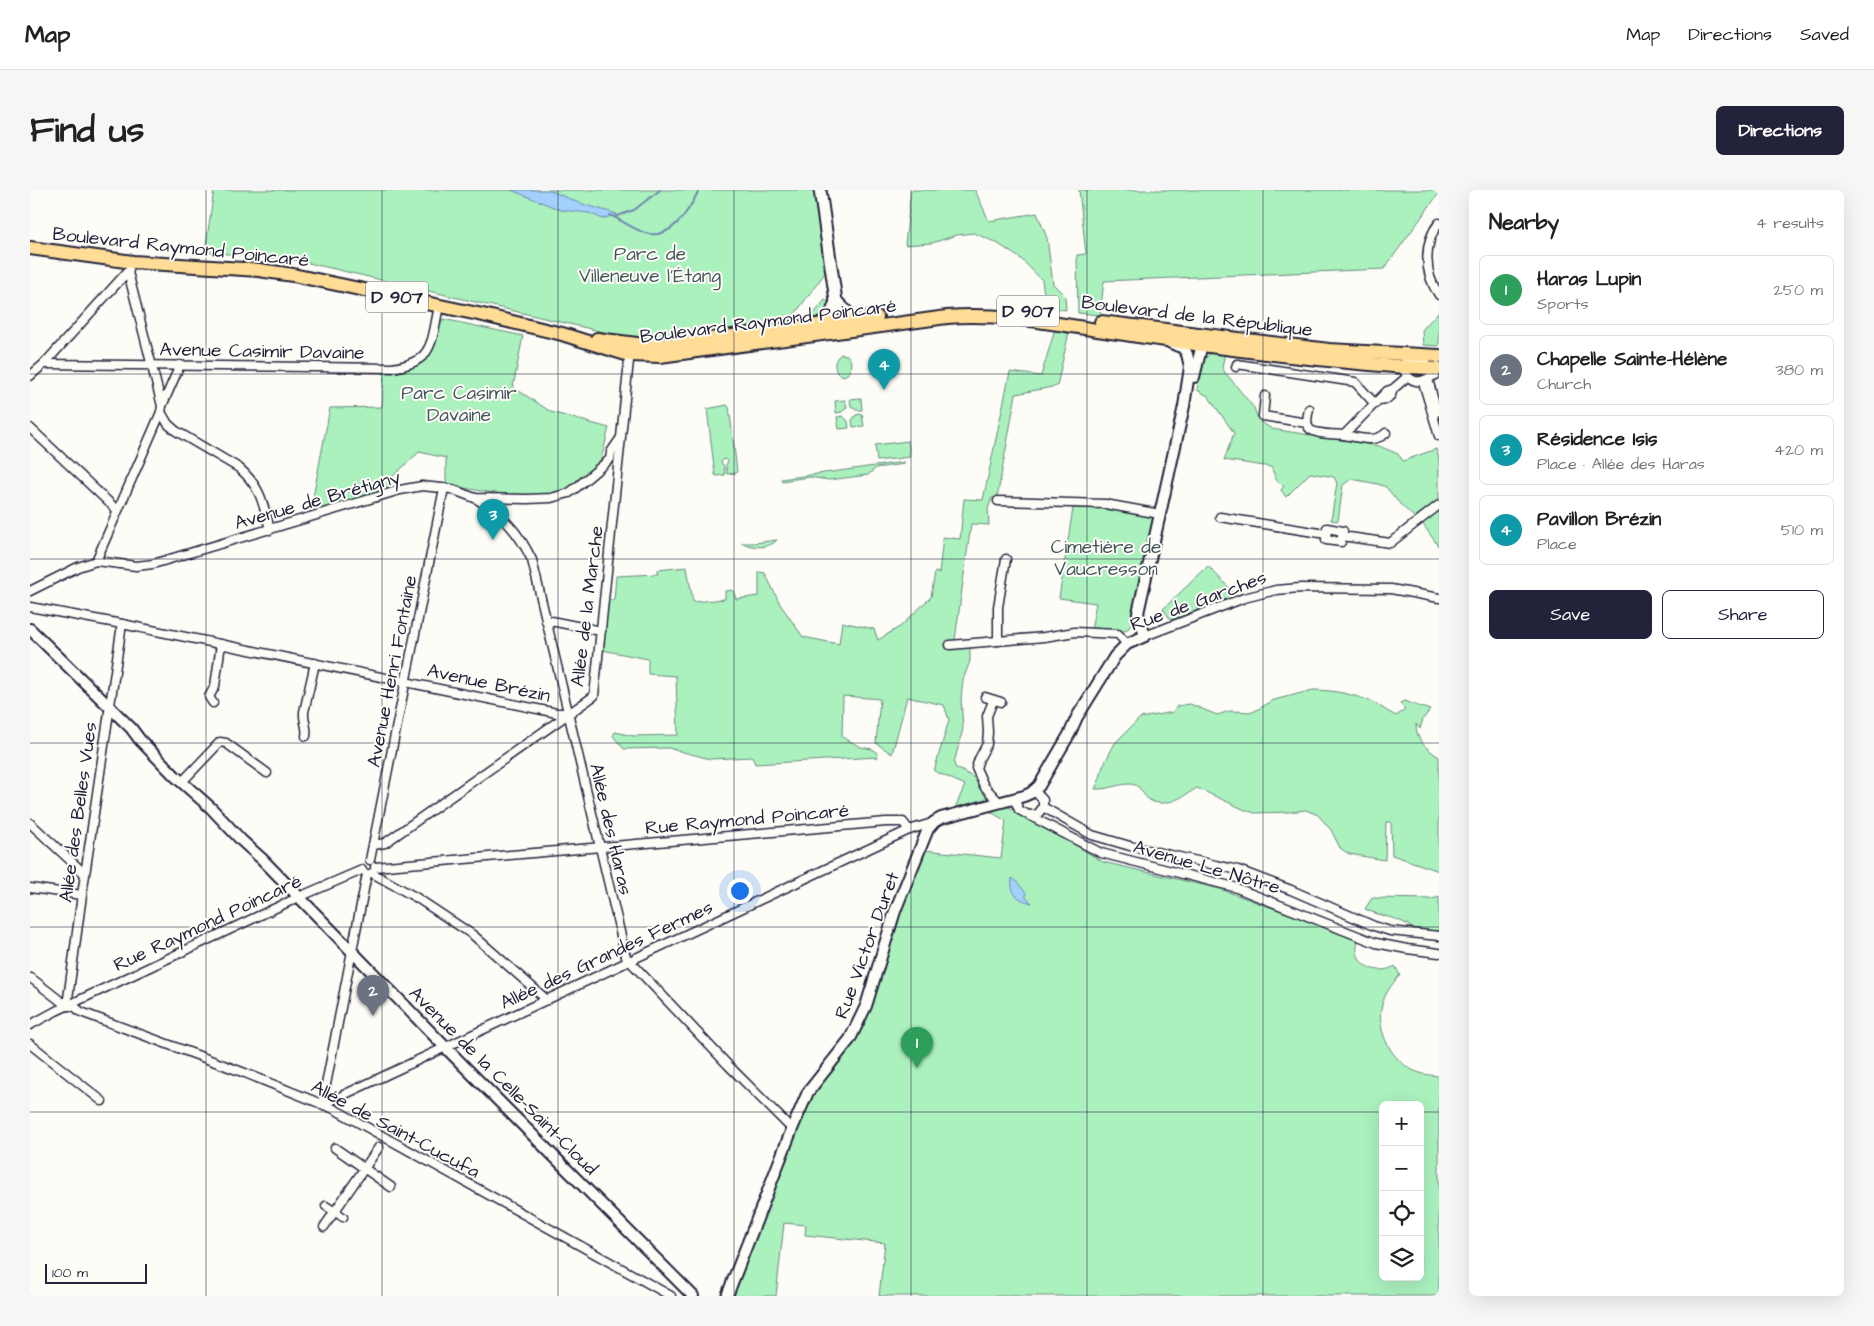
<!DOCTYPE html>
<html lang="en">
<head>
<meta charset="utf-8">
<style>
  :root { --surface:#fff; --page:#f6f6f6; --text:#202124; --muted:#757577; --line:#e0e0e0; --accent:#22223b }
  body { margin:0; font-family:"Architects Daughter",sans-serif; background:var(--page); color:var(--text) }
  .controls { position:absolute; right:15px; bottom:15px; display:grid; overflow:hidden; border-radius:8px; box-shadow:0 5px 20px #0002 }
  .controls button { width:45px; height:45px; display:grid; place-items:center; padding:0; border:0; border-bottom:1px solid var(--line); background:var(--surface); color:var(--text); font:25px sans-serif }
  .scale { position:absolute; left:15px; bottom:12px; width:102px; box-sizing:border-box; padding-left:5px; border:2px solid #22223b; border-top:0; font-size:14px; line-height:18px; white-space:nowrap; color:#22223b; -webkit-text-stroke:4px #fdfcf7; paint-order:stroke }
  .you { position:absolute; left:709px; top:700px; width:18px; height:18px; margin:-12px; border:4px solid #fff; border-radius:50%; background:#1a73e8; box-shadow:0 0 0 8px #1a73e833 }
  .badge { display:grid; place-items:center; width:32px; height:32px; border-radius:50%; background:var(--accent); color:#fff; font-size:16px; font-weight:700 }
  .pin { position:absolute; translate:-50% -41px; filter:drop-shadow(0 1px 2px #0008) }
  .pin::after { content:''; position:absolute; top:26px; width:18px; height:15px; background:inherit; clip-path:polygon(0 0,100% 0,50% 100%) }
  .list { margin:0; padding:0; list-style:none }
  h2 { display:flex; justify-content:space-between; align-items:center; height:65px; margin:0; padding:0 20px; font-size:21px }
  h2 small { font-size:16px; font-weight:400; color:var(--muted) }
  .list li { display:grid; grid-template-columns:32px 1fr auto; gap:15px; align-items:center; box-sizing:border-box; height:70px; margin:0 10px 10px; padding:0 10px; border:1px solid var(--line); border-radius:8px }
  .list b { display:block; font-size:19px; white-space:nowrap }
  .list p { margin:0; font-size:16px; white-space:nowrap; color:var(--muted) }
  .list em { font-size:16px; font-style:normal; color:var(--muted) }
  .actions { display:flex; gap:10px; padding:15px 20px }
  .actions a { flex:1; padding:11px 0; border:1px solid var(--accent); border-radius:8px; text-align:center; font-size:18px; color:var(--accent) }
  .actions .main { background:var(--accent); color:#fff }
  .icon { flex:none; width:28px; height:28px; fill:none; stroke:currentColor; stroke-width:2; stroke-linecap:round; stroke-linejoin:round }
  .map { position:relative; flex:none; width:1409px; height:1106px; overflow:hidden; border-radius:8px }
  header { display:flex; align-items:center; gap:30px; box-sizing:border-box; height:70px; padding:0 25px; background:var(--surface); border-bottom:1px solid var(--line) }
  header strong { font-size:24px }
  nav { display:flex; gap:28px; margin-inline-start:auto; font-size:18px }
  .intro { display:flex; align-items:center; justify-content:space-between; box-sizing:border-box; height:120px; padding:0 30px }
  h1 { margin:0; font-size:35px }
  .button { padding:12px 22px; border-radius:8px; background:var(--accent); color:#fff; font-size:18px; font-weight:700 }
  main { display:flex; gap:30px; padding:0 30px }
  aside { flex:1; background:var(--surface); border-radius:8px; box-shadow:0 5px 20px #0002 }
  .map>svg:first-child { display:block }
</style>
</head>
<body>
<header>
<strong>Map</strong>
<nav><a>Map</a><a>Directions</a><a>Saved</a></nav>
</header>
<div class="intro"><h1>Find us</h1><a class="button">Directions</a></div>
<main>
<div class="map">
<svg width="1409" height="1106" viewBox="0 0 1409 1106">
  <rect width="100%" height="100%" fill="#fdfcf7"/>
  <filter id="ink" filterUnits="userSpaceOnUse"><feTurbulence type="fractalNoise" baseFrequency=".02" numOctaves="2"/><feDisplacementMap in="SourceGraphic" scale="10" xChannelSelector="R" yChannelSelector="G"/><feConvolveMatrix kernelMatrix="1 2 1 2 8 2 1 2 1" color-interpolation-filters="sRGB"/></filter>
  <g filter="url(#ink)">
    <g fill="#aaf1be" stroke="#668a7c" fill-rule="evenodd">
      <polygon points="184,0 784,0 795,83 759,132 633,148 595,147 266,70 175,62"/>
      <polygon points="881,0 945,0 959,31 1007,23 1017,48 1023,94 1035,106 1036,120 1016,117 1012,90 991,69 967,53 944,43 927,45 902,53 875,55"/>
      <polygon points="1049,0 1409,0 1409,3 1354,79 1074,91 1070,125 1048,123 1047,65 1056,64"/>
      <path d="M795,110L799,112C797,125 791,129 779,130Z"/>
      <polygon points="1409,121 1409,156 1393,155 1392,140"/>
      <path d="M413,129L493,146L483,197L521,222L579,238C576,248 573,267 568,275C562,284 541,301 531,303C502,311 446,301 416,294V268L389,262L359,290L360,298L280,323L300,218L352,217L354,182C395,183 401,163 413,129Z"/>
      <polygon points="1025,139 1039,142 1027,196 986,204 967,308 962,308 958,319 959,335 941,334 924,457 940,457 940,471 933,490 931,508 933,539 924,573 925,577 948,590 957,606 955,609 925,618 935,595 904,581 919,530 914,515 877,507 862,564 846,553 850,509 813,506 812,547 831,557 842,559 847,562 848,567 725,574 722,567 680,569 638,558 594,559 583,546 585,542 604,546 648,545 646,486 618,484 618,469 572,460 578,410 584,410 586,386 628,384 627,380 657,377 663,412 695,409 695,401 703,400 706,409 729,406 729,382 735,383 750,414 773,447 809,454 812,432 844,439 848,450 871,436 901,407 905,382 909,383 913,347 930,349 934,309 953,310 980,182 1011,186"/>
      <polygon points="1183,161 1195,163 1192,177 1194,181 1224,218 1229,231 1242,239 1349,256 1368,264 1373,271 1406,259 1409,269 1409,310 1385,328 1370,314 1356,297 1348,294 1321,289 1313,295 1308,331 1301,330 1307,293 1304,287 1280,283 1256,307 1251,300 1254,296 1247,291 1241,277 1194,270 1204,243 1178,206 1167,200 1173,170"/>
      <path d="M811,164L817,165L821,171L820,182L814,186L808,184C803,177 804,169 811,164Z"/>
      <polygon points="831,208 832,220 826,220 821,216 820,209"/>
      <polygon points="815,210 817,217 812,222 806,223 805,211"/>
      <polygon points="697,215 699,217 707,281 706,283 697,284 696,275 698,271 694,269 691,272 694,276 695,285 687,286 685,285 677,219"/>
      <polygon points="832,224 834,236 823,237 822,230 826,225"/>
      <polygon points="813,226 818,231 819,238 809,239 807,227"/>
      <polygon points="878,251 880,267 847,271 845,255"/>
      <polygon points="874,272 874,274 846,278 838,285 799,290 779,287 752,291 751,289"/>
      <polygon points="1043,318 1073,318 1122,327 1124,330 1100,437 1095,441 1061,440 1066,413 1029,408"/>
      <polygon points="1409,321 1409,357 1392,333"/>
      <path d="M747,350C737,360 722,357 711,353H724Z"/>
      <polygon points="1178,376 1207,406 1141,430 1133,419"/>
      <path d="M1283,500C1303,500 1323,504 1342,512C1350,516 1358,522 1366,526L1375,520L1370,513L1374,511L1400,520L1393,529L1390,539L1386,534C1386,551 1396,558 1409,567V681L1362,665L1361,632H1356L1355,670L1319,664L1310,658L1301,640L1288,625L1276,620L1259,622L1225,623L1215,620L1167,598C1154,606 1132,621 1117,608C1111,602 1110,594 1099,594C1088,594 1077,600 1065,599L1070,588L1073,576L1085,553L1110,528L1143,522L1147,516L1160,514L1187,525L1200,521L1223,522L1244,510Z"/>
      <path d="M973,615L996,624L1073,672L1190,699L1328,749C1328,753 1326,758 1327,761C1329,780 1352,784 1365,776L1370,785C1362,794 1355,803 1352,815C1346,838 1359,866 1379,878C1388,884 1399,885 1409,886V1106H849L855,1053L775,1045L776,1035L754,1033L746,1106H703L706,1094L778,908L817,858L863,730L894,660L971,668L976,631L961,622L964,618ZM1353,915H1390V1087H1353Z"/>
      <path d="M1409,707V741L1383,739C1371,727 1350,727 1335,719L1342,708L1402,709Z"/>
    </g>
    <g fill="#a3d0fd" stroke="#6f8aaf">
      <polygon points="481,0 519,0 549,13 587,24 573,29 559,23 531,20"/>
      <path d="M982,688C988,691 991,698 996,703V708L1002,713C987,710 980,703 982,688Z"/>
    </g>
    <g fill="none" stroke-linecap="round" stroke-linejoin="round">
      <g stroke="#6f8aaf" stroke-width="2">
        <path d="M580,25C591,30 603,39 615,43C642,51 660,19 669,0"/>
        <polyline points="585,27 604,20 630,0"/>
      </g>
      <g stroke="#22223b" stroke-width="11">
        <g id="minor">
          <path d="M1409,33C1393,53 1394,84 1409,105"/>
          <path d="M1396,172L1381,171L1376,172L1372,177C1381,195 1389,194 1405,185L1408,176"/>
          <path d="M14,174L362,178C404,172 401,153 409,116"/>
          <polyline points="1206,177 1207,174 1325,192 1345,214"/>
          <polyline points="0,186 14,174 99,80"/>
          <polyline points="1398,189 1407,222"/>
          <polyline points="1393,192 1409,246"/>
          <polyline points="1235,206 1233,226 1277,233"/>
          <polyline points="1349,210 1357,209 1361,205 1363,199"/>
          <polyline points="132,216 150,175"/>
          <path d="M1279,219C1278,224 1276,231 1278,236C1280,245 1305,244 1314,245L1357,201L1363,199L1377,187"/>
          <path d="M131,222L138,234L146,241L209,278C231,297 233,313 240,340"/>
          <polyline points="0,238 87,320"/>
          <path d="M1314,245C1329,247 1344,254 1356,243"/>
          <path d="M445,308C474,327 487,339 502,370L596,767L698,875L762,939"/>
          <polyline points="968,311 1075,314 1130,324"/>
          <polyline points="1190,327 1296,344"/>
          <polygon points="1297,338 1313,341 1311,352 1296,350"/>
          <polyline points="1312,346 1360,353 1409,315"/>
          <polyline points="66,371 131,222 132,216 98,82"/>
          <polyline points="0,401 48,377 66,371 106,376 123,374 370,300 392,296 421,299 445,308 497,309 521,308 539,303 547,297 580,269 581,262 590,249"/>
          <polyline points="0,417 92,434 527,523 537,523"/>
          <polyline points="516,430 571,441"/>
          <polyline points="1115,446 1214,408 1246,400 1270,398 1361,399 1409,408"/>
          <polyline points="968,451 968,417 976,369"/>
          <polyline points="920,455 1014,447 1045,442 1088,444 1097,454"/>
          <polyline points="955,507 971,512"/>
          <polyline points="963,511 957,526 958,542 957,554 949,569 946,578 954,596 969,612"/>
          <polyline points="183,513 179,507 185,496 191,454"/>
          <path d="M276,546C278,538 273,531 274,522L285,473"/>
          <polyline points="152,592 190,552 196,553 237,583"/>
          <polyline points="984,608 989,620 1071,663 1204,697 1346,753 1377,759 1409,763"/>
          <polyline points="1013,617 1062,645 1100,656 1208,680 1261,700 1344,736 1360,741 1409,746"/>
          <polyline points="1000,625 1008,624 1013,617 1013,610 1004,600"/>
          <polyline points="0,633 55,684"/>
          <polyline points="343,655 355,653 564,506 600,161"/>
          <polyline points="340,670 414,298"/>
          <polyline points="345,677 856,632 873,632 879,640"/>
          <polyline points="342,683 387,708 443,745 517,810"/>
          <polyline points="0,698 52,705"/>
          <polyline points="1,788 37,816"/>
          <polyline points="37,816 44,816 51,822 215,883 304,919 641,1106"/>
          <polyline points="37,816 52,705 92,434"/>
          <polyline points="0,835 26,821 269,707 332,680"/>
          <polyline points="0,854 72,911"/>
          <polyline points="292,915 879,640 902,633"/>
          <polyline points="292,915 337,684"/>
          <polyline points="305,958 361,997"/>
          <polyline points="296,1016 313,1027"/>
          <polyline points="294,1037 349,957"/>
        </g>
      </g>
      <g stroke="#22223b" stroke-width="14">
        <g id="tertiary">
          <polyline points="1164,187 1173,150"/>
          <polyline points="0,439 101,538 110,550 145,586 181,618 212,651 232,669 418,860 663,1106"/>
          <polyline points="697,1106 762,939 778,902 820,849 836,816 865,721 898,639 904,632 911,628 994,606 1001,603 1009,596 1040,543 1047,527 1085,466 1097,454 1115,446 1108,423 1154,216 1160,177 1157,164 1153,158 1141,153"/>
        </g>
      </g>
      <g stroke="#22223b" stroke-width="15">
        <g id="secondary">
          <polyline points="790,0 806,111 800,128 801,141"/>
          <polyline points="806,111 817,122 820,139"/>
        </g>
      </g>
      <g stroke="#22223b" stroke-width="16">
        <g id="primary">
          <path d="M0,58L103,72L229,80L263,85L453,125L532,144L599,165L630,166L917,127C979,122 1039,137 1101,145C1203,160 1306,173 1409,179"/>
          <polyline points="1071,132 1299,160 1409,166"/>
          <polyline points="567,149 615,155 642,154 847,127"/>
        </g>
      </g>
      <use href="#minor" stroke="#fdfcf7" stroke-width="8"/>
      <use href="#tertiary" stroke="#fdfcf7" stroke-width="10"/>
      <use href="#secondary" stroke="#fdfcf7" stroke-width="11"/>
      <use href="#primary" stroke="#ffdd96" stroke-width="12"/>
    </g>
  </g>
  <path fill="none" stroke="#22223b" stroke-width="1" stroke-opacity="0.55" d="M176,0V1106M352,0V1106M528,0V1106M704,0V1106M881,0V1106M1057,0V1106M1233,0V1106M0,184H1409M0,369H1409M0,553H1409M0,737H1409M0,922H1353M1390,922H1409"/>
  <g text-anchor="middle" stroke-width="4" stroke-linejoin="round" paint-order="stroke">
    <g fill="#fdfcf7" stroke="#646373" stroke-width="1">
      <rect x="336" y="91.5" width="62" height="31" rx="4"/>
      <rect x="967" y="105.5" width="62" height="31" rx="4"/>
    </g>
    <g font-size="18" font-weight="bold" fill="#22223b">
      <text x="367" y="113">D 907</text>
      <text x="998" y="127">D 907</text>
    </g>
    <g font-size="19" fill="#22223b" stroke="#fdfcf7">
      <text transform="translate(151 56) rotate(6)" y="7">Boulevard Raymond Poincaré</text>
      <text transform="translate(1167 125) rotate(7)" y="7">Boulevard de la République</text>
      <text transform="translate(738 130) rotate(-7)" y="7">Boulevard Raymond Poincaré</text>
      <text transform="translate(232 160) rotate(1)" y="7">Avenue Casimir Davaine</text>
      <text transform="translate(287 309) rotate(-16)" y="7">Avenue de Brétigny</text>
      <text transform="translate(1168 410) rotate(-20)" y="7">Rue de Garches</text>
      <text transform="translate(556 416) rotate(-83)" y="7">Allée de la Marche</text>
      <text transform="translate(361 481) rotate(-79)" y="7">Avenue Henri Fontaine</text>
      <text transform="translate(459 492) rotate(12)" y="7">Avenue Brézin</text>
      <text transform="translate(47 622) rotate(-82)" y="7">Allée des Belles Vues</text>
      <text transform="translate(717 628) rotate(-5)" y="7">Rue Raymond Poincaré</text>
      <text transform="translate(582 639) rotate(77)" y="7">Allée des Haras</text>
      <text transform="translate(1177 676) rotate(16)" y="7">Avenue Le Nôtre</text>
      <text transform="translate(177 732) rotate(-25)" y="7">Rue Raymond Poincaré</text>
      <text transform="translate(836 755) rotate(-70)" y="7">Rue Victor Duret</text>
      <text transform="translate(576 764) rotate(-25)" y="7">Allée des Grandes Fermes</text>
      <text transform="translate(474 890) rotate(45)" y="7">Avenue de la Celle-Saint-Cloud</text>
      <text transform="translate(366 938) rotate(28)" y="7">Allée de Saint-Cucufa</text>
    </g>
    <g font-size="19" fill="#44565c" stroke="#fdfcf7">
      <text x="620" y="70">Parc de<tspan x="620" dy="22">Villeneuve l'Étang</tspan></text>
      <text x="429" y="209">Parc Casimir<tspan x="429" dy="22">Davaine</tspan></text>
      <text x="1076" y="363">Cimetière de<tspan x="1076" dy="22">Vaucresson</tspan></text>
    </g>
  </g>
</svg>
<div class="controls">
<button>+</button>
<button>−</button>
<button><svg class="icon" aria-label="locate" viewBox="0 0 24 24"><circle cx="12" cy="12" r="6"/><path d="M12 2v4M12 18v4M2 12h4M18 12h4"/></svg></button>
<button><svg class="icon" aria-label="layers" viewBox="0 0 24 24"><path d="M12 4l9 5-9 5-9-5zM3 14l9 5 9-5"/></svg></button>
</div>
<div class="scale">100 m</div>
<div class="you"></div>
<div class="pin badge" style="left:887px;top:878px;background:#2e9e5b">1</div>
<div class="pin badge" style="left:343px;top:826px;background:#6b7280">2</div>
<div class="pin badge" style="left:463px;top:350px;background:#0f9aa8">3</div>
<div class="pin badge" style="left:854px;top:200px;background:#0f9aa8">4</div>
</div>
<aside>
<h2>Nearby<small>4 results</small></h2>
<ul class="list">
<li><span class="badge" style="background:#2e9e5b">1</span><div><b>Haras Lupin</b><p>Sports</p></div><em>250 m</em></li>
<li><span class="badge" style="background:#6b7280">2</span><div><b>Chapelle Sainte-Hélène</b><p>Church</p></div><em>380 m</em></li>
<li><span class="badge" style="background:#0f9aa8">3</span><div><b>Résidence Isis</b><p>Place · Allée des Haras</p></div><em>420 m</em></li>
<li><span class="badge" style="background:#0f9aa8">4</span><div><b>Pavillon Brézin</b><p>Place</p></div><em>510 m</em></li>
</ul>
<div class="actions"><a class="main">Save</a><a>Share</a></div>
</aside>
</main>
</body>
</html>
